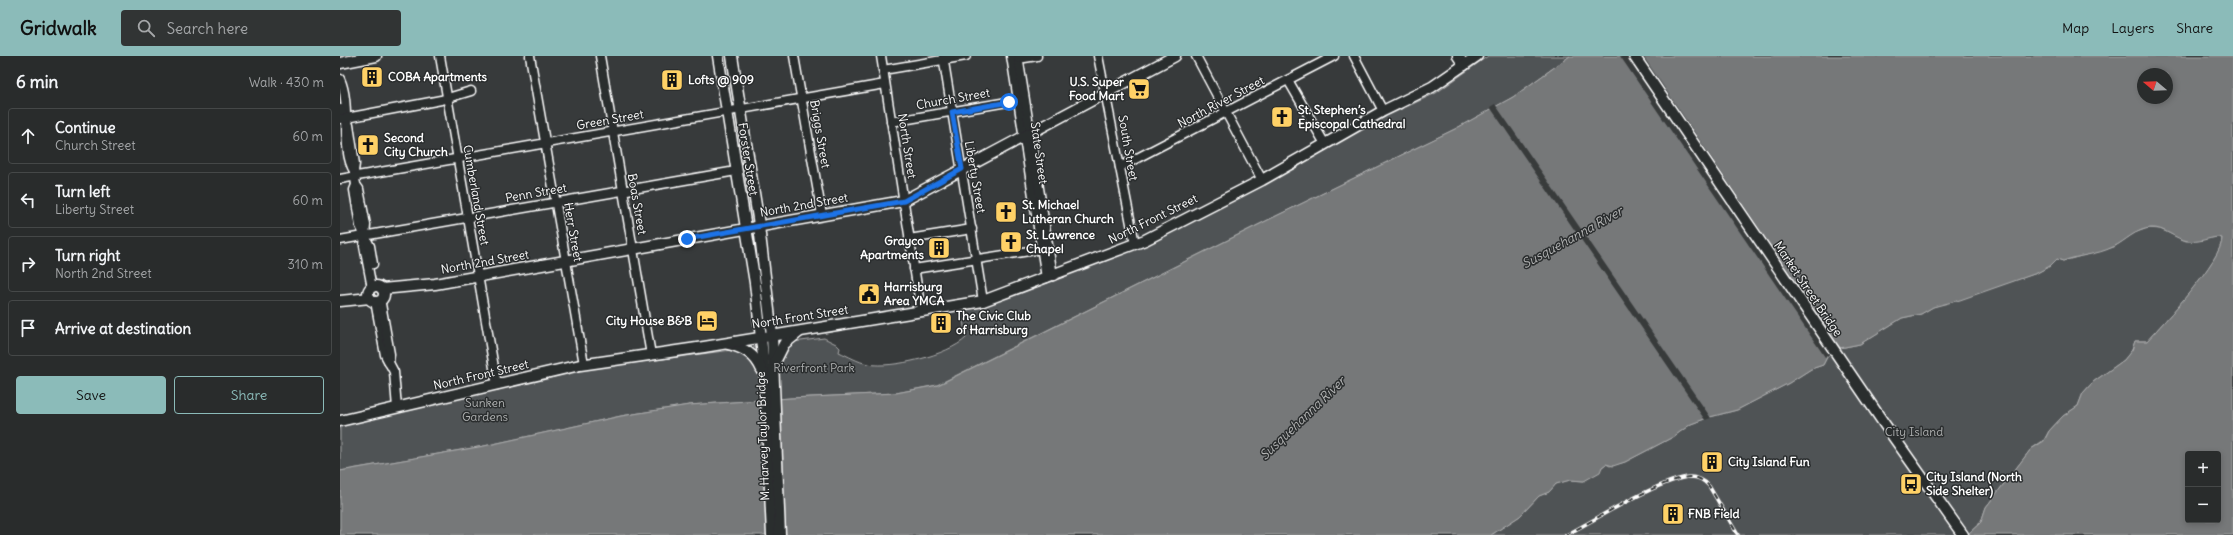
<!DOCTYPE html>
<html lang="en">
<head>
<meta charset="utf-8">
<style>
  :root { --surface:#292c2c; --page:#313434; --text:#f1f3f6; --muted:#a5a7a9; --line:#454848; --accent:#8bbbb9 }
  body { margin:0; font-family:Delius,sans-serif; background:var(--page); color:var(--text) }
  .controls { position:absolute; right:12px; bottom:12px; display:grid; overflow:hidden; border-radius:4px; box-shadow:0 2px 6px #0003 }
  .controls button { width:36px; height:36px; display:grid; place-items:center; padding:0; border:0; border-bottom:1px solid var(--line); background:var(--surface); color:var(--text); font:20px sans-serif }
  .compass { position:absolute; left:1797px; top:12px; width:36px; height:36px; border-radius:50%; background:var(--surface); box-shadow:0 2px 6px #0003; rotate:289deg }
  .stop { position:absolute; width:12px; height:12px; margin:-9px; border:3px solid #1a73e8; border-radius:50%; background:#fff }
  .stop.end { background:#1a73e8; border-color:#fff; box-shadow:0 1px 4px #0008 }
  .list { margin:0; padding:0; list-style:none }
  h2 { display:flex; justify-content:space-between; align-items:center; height:52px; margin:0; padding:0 16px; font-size:17px }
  h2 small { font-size:13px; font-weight:400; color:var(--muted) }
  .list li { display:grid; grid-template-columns:26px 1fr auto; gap:12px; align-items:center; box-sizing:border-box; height:56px; margin:0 8px 8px; padding:0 8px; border:1px solid var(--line); border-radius:4px }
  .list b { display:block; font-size:15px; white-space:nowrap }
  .list p { margin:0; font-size:13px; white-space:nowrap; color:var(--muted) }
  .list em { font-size:13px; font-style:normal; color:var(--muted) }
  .actions { display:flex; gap:8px; padding:12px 16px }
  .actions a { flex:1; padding:9px 0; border:1px solid var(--accent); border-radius:4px; text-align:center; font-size:14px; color:var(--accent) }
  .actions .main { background:var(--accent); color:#111 }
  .icon { flex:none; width:22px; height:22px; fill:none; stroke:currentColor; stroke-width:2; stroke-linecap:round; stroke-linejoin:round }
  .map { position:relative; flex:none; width:1893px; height:479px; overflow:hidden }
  header { display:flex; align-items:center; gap:24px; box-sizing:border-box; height:56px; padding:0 20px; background:var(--accent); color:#111 }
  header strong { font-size:19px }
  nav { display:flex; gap:22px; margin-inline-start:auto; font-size:14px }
  .search { width:280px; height:36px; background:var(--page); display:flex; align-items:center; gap:10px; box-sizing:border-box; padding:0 14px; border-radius:4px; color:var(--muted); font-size:15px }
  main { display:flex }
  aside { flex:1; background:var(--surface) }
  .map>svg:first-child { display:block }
</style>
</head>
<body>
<header>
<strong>Gridwalk</strong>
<div class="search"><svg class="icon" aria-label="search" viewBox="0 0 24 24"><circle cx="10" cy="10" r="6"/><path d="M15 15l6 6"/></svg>Search here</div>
<nav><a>Map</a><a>Layers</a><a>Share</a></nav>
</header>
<main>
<aside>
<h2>6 min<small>Walk · 430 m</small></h2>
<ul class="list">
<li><svg class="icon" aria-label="ahead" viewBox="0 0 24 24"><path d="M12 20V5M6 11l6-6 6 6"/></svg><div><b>Continue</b><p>Church Street</p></div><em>60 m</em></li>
<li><svg class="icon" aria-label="left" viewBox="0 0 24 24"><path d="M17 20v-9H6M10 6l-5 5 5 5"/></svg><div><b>Turn left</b><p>Liberty Street</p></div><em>60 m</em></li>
<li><svg class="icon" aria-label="right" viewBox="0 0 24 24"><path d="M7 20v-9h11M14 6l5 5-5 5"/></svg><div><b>Turn right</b><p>North 2nd Street</p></div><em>310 m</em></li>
<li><svg class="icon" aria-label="arrive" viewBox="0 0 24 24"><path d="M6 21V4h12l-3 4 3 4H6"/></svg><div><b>Arrive at destination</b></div></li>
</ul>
<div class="actions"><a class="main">Save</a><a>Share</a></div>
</aside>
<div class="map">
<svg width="1893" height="479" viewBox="0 0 1893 479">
  <rect width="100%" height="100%" fill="#373a3b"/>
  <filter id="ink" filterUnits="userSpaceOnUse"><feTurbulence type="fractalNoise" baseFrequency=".025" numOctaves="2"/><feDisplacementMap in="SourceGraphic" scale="8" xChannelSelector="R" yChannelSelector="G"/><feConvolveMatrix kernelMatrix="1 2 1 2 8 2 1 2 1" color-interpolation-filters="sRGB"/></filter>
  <g filter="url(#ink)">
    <g fill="#505354" stroke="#a8a9aa">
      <path d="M1148,0H1230L1173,41L1115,73L932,162L597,329L556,337L451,342L349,349L281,360L144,390L0,415V370L246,313L484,282L496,288L500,292L499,296C508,300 518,306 528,308C552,313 608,299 626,282L621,254L640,251L805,188L1047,60L1096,37Z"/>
      <path d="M1808,172L1820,173L1846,185L1878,181L1882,182C1883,204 1823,267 1807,285H1795L1792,294L1784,304L1753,326L1743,337L1738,350L1723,360L1709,375L1704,384L1691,393L1646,451L1641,466L1627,479H1151L1180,460L1199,440L1209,436L1216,428L1230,424L1244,425L1266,408L1270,410L1285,406L1333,381L1351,368L1370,361L1397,354L1449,327L1471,313L1483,309L1487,301L1500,292L1520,288L1562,262L1581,258L1593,251L1697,217L1710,210L1717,203L1723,205L1774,191L1794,177Z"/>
    </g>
    <path fill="#767879" stroke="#adaeaf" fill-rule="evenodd" d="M1230,0H1893V479H1627L1641,466L1646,451L1691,393L1704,385L1709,375L1723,360L1738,350L1743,337L1753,326L1784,304L1792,294L1795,285H1807C1823,267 1883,203 1882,182L1878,181C1868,182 1858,187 1848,185C1834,183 1825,171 1811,172C1795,173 1786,185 1773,191C1757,199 1739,199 1723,205L1717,203L1710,210L1697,217L1620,244L1593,251L1581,258L1562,262L1520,288L1500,292L1487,301L1483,309L1471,313L1449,327L1397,354L1370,361L1351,368L1333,381L1285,406L1273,410L1266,408L1262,411L1260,416L1244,425L1230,424L1216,428L1209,436L1199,440L1180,460L1151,479H0V415L144,390L281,360L349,349L451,342L556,337L598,329L932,162L1115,73L1173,41ZM1803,18H1827V42H1803ZM1848,398H1878V464H1848Z"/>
    <g fill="#373a3b">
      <polygon points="1280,0 1303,0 1500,292 1485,301"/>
      <polygon points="1155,48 1371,362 1365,364 1150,51"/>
    </g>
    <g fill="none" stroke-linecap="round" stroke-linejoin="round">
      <g stroke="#fff" stroke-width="11">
        <g id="minor">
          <polyline points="100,0 157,329"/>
          <polyline points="190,0 244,308"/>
          <polyline points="260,0 311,299"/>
          <polyline points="454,0 482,159"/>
          <polyline points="541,0 581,255"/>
          <polyline points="603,0 643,245"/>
          <polyline points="671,0 706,222"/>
          <polyline points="678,0 713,220"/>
          <polyline points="758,0 795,188"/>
          <polyline points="856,0 922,124"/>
          <polyline points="1014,0 1043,55"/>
          <polyline points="678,3 697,0"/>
          <polyline points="543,14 626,0"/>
          <path d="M0,23C12,49 0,93 14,115"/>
          <polyline points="948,24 985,88"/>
          <polyline points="0,53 9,69 15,108 14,115 16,129 19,133 26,169 24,190 32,232"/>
          <polyline points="1,63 101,44 131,35"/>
          <polyline points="551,66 679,44"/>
          <polyline points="780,111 994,0"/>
          <polyline points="0,123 545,28"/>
          <polyline points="16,129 14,134 20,170 30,190 33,208"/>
          <polyline points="569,183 632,173"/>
          <polyline points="0,184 396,115"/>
          <polyline points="574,213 702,193"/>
          <polyline points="35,245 45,299 54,316 57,352"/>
          <polyline points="41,248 50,298 49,307"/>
        </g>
      </g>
      <g stroke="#fff" stroke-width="13">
        <g id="major">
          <polyline points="378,0 415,227 425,319 432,479"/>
          <polyline points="392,0 418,162 432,279 440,479"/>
          <polyline points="1118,0 1124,9"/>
          <polyline points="1294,0 1545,369 1623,479"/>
          <polyline points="0,7 36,0"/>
          <circle cx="36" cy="238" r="8"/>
          <polyline points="42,233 95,228 563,145 835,0"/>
          <polyline points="0,245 30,242"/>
          <path d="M388,288C404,292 415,298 422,314"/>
          <polyline points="435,306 444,288 459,276"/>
          <polyline points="0,365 240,309 364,291 643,245 805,184 922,124 1043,55 1092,31 1137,0"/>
        </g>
      </g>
      <use href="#minor" stroke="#2a2d2e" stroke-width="8"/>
      <use href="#major" stroke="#2a2d2e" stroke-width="10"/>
      <g stroke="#fff" stroke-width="3.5">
        <path id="rail" d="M1226,479C1253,465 1322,422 1350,421C1357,421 1364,424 1369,430L1398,479"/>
      </g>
      <use href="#rail" stroke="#2a2d2e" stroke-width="2" stroke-dasharray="6" stroke-linecap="butt"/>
    </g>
  </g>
  <g fill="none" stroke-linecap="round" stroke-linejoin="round" filter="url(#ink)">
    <polyline stroke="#1a73e8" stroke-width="5" points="347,183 564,145 622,113 612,56 669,46"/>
  </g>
  <defs>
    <g id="building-square" transform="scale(1.15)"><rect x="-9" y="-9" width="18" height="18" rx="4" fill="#ffd166" stroke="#2a2d2e"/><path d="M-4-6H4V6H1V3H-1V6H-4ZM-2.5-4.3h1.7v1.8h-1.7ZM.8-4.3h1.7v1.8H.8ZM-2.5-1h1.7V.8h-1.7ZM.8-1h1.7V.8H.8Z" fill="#111"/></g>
    <g id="supermarket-square" transform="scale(1.15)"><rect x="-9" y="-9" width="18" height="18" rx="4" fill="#ffd166" stroke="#2a2d2e"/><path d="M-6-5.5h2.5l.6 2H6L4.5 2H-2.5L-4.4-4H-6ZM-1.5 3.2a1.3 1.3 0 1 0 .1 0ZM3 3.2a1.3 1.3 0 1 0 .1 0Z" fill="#111"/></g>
    <g id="church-square" transform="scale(1.15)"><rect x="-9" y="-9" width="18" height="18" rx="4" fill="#ffd166" stroke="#2a2d2e"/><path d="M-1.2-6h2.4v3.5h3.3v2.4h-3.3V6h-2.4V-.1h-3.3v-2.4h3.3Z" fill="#111"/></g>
    <g id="civic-square" transform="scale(1.15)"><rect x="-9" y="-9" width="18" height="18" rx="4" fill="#ffd166" stroke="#2a2d2e"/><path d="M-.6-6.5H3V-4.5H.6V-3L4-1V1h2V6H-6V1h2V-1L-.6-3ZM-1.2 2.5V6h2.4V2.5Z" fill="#111"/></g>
    <g id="hotel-square" transform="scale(1.15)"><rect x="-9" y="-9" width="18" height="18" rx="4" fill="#ffd166" stroke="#2a2d2e"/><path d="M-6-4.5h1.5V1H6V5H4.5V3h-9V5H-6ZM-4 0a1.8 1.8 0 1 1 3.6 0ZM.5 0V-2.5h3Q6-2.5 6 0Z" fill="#111"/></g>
    <g id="bus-square" transform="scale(1.15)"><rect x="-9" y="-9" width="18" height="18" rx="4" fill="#ffd166" stroke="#2a2d2e"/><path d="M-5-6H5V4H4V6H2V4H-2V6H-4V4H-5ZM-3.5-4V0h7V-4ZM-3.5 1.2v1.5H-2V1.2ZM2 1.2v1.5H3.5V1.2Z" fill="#111"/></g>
  </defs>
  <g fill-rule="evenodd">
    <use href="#building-square" x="32" y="21"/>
    <use href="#building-square" x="332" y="24"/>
    <use href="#supermarket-square" x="799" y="33"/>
    <use href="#church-square" x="942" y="61"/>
    <use href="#church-square" x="28" y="89"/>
    <use href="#church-square" x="666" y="156"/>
    <use href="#church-square" x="671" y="186"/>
    <use href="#building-square" x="599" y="192"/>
    <use href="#civic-square" x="529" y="238"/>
    <use href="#hotel-square" x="367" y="265"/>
    <use href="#building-square" x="601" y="267"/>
    <use href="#building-square" x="1372" y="406"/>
    <use href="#bus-square" x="1571" y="428"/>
    <use href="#building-square" x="1333" y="458"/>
  </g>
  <g text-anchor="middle" stroke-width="3" stroke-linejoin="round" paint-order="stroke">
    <g font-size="12" font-weight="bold" fill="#fff" stroke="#2a2d2e" text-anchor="start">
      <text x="48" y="25">COBA Apartments</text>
      <text x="348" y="28">Lofts @ 909</text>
      <text x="784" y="30" text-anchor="end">U.S. Super<tspan x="784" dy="14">Food Mart</tspan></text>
      <text x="958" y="58">St. Stephen’s<tspan x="958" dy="14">Episcopal Cathedral</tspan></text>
      <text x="44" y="86">Second<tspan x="44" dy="14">City Church</tspan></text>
      <text x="682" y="153">St. Michael<tspan x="682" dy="14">Lutheran Church</tspan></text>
      <text x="686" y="183">St. Lawrence<tspan x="686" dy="14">Chapel</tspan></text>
      <text x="584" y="189" text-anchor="end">Grayco<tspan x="584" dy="14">Apartments</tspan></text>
      <text x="544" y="235">Harrisburg<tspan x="544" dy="14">Area YMCA</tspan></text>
      <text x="616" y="264">The Civic Club<tspan x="616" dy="14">of Harrisburg</tspan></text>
      <text x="352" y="269" text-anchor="end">City House B&amp;B</text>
      <text x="1388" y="410">City Island Fun</text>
      <text x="1586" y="425">City Island (North<tspan x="1586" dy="14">Side Shelter)</tspan></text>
      <text x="1348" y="462">FNB Field</text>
    </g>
    <g font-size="12" fill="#fff" stroke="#2a2d2e">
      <text transform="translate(613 43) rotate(-10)" y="4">Church Street</text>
      <text transform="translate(881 46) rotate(-28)" y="4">North River Street</text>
      <text transform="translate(270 64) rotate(-10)" y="4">Green Street</text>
      <text transform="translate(480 78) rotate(80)" y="4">Briggs Street</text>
      <text transform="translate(567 90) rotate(81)" y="4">North Street</text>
      <text transform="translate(788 92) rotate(80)" y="4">South Street</text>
      <text transform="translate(699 97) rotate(82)" y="4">State Street</text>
      <text transform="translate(408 103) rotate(81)" y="4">Forster Street</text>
      <text transform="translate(635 121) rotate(80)" y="4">Liberty Street</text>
      <text transform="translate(196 137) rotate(-10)" y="4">Penn Street</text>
      <text transform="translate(136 139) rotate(80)" y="4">Cumberland Street</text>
      <text transform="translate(297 148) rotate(80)" y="4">Boas Street</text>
      <text transform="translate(464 149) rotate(-10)" y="4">North 2nd Street</text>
      <text transform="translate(813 163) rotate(-26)" y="4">North Front Street</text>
      <text transform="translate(233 176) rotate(80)" y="4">Herr Street</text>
      <text transform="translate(145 206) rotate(-10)" y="4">North 2nd Street</text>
      <text transform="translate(1468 233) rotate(56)" y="4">Market Street Bridge</text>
      <text transform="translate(460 261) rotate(-9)" y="4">North Front Street</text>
      <text transform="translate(141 319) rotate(-13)" y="4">North Front Street</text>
      <text transform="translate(423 380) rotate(-92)" y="4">M. Harvey Taylor Bridge</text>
    </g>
    <g font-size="12" fill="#b0b2b2" stroke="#2a2d2e">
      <text x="474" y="316">Riverfront Park</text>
      <text x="145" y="351">Sunken<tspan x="145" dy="14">Gardens</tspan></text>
      <text x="1574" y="380">City Island</text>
    </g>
    <g font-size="13" font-style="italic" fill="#b4b5b5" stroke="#2a2d2e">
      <text transform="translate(1232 181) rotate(-29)" y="5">Susquehanna River</text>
      <text transform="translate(962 362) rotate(-44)" y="5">Susquehanna River</text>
    </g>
  </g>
</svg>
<div class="controls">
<button>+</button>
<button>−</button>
</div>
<svg class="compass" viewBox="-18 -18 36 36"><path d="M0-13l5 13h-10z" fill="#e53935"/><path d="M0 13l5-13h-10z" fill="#a5a7a9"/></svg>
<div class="stop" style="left:669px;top:46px"></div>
<div class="stop end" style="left:347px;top:183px"></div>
</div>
</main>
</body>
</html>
